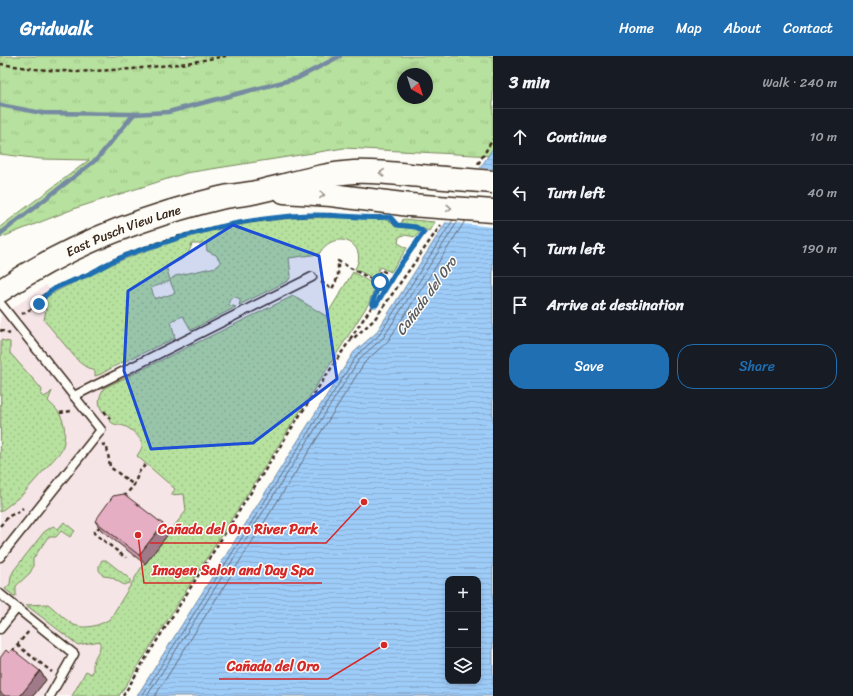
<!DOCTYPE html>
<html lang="en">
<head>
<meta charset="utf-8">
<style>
  :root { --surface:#171b24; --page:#242831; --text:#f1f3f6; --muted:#9ea1a6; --line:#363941; --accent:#1f6fb2 }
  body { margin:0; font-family:Sriracha,sans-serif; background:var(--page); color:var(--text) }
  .controls { position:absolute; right:12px; bottom:12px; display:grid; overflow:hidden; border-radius:8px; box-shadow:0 2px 6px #0003 }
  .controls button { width:36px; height:36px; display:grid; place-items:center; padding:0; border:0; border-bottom:1px solid var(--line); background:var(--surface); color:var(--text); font:20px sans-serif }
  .compass { position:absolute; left:397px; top:12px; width:36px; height:36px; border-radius:50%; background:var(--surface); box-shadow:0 2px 6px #0003; rotate:141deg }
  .stop { position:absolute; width:12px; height:12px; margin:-9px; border:3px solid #1f6fb2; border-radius:50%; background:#fff }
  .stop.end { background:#1f6fb2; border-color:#fff; box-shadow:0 1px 4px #0008 }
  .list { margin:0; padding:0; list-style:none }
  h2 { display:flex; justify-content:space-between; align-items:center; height:52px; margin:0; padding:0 16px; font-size:17px }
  h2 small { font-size:13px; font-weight:400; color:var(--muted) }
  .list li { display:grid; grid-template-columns:26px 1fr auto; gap:12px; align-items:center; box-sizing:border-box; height:56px; padding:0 16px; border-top:1px solid var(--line) }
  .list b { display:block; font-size:15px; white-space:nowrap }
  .list em { font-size:13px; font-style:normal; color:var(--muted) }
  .actions { display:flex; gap:8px; padding:12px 16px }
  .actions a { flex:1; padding:9px 0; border:1px solid var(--accent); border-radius:16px; text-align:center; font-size:14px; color:var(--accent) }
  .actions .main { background:var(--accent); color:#fff }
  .icon { flex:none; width:22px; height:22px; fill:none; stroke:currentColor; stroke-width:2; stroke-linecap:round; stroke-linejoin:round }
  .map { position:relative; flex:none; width:493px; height:640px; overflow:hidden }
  header { display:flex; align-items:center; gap:24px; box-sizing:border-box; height:56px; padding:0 20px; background:var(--accent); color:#fff }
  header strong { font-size:19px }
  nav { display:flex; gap:22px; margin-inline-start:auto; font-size:14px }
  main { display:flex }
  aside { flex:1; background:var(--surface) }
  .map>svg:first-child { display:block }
</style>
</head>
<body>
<header>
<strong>Gridwalk</strong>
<nav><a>Home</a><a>Map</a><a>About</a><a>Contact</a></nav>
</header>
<main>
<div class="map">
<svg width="493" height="640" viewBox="0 0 493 640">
  <defs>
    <pattern id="grass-dots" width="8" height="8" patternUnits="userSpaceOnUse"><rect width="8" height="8" fill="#b7e19e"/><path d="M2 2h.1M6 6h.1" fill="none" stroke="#9ec188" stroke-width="1.8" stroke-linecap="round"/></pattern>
    <pattern id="park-tufts" width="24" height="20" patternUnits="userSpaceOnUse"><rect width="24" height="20" fill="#b7e19e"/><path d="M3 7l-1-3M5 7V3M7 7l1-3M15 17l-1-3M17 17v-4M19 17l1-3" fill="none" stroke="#9ec188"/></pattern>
    <pattern id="water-rules" width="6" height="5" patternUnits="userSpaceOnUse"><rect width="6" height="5" fill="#9eccf9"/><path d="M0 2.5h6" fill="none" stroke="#89afd5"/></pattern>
  </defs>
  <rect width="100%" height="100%" fill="#fdfcf7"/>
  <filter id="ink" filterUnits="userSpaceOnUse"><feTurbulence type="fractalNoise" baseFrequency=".025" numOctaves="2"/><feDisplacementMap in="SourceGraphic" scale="8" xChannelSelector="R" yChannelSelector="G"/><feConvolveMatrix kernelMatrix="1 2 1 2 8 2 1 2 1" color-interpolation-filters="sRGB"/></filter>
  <g filter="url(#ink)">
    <polygon fill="#f6e5e7" points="46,229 214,441 90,640 0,640 0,261"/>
    <g fill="url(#grass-dots)" stroke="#79865e" fill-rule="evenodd">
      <path d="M302,161H342L388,163L395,170L416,172L421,175L416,181L404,179L399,181L398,187L407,192L391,216L380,211L373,222L355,213C370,187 334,171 319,198L289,202L291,220L288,225L239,249L240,246V243L236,241L231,242L229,245V249L236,251L191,274L183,260L171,265L175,282L113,311L101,318L95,320V315L86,311L79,306L44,264L46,253L43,252L46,241C125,196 211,167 302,161ZM192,188H206L207,195L216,199L220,205V208L216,211L175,220L170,224L166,210C180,204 187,204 192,188ZM170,225L175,237L160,242V241L155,243L151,232Z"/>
      <polygon points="403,163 435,166 429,175 415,170 401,168"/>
      <path d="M353,216L376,230L369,247L119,640H72L86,615L92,618C94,613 92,609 94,604C97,596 101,595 100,585L78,589L26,549L48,548C56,554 66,565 74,569C86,574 100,569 110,563L141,512L186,455L184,438L171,439L175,433L137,400C139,396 143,392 142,388C141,381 130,372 124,370C117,368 114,370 109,364L111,362L105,355L103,356C97,348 99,340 104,332L293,240L326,260Z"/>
      <path d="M1,284L10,286V297L40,331L42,334L41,339L43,341L48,339L52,335L48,345C52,349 56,352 59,357C66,367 66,382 62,394L23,438L0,456Z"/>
      <polygon points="64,466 75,475 70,481 61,475 56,481 48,481 33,503 33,511 30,517 16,530 16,540 14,540 5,533 10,528 11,520 14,514 44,476 53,470 58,473"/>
      <polygon points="102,504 106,504 130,523 130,527 124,529 111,521 103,520 99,514 99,510"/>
    </g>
    <path fill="url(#park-tufts)" stroke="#79865e" fill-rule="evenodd" d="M0,0H493V100L344,92L186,117L76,152L0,182V171L89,104L41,103L0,98ZM403,18H427V42H403Z"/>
    <path fill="url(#water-rules)" stroke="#768ba1" fill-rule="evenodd" d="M493,92V640H137L354,296L376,277ZM448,523H478V625H448Z"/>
    <polygon fill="#fdfcf7" points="479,112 493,113 493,171 444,166"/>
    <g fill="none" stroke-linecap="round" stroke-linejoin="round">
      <g stroke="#636b76" stroke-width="1">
        <polyline points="142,640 357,299 379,279 453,164"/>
        <polyline points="147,640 360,302 383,282 458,165"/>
        <polyline points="155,640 365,306 388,285 465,165"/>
      </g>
      <g stroke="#768ba1" stroke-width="4.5">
        <polyline points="0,49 42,57 134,58 168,56 298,22 340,0"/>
        <polyline points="0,178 97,103 134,58"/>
      </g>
      <g stroke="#3b2a1e" stroke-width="11">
        <g id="service">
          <polyline points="0,247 101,374 0,501"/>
          <polyline points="74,340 312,221"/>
          <polyline points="0,538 17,552 0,573"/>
          <polyline points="17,552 74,598 50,640"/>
        </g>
      </g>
      <g stroke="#3b2a1e" stroke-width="25">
        <g id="secondary">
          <polyline points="284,136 331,139 410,149"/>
          <path id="s1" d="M0,235C67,190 141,161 220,142C232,139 244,139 256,136C288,129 320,118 354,116C376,115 399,118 421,120"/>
        </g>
      </g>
      <g stroke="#3b2a1e" stroke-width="2.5" stroke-dasharray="4 3" stroke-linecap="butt">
        <polyline points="0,8 35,13 75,16 132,13 187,7 226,0"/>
        <polyline points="478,108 493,83"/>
        <polyline points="321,226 332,233 338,221 338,205 374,225 381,214 385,216 372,247 373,249"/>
        <path d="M22,258C27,255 33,252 38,248C41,246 41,241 44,239C57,229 74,225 88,218C96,214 104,209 112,205C182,173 261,159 337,159"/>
        <polyline points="0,274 10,278"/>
        <polyline points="350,283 373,249 375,249 396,215 424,176 416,171 397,169 392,164"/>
        <polyline points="104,355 110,363"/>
        <polyline points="60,357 71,355"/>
        <polyline points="102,388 107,391 110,411 134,429"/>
        <polyline points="124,441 134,429 139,416 146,408"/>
        <polyline points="0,470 9,460 18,456 23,452"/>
        <polyline points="100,470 94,477 126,502"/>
        <polyline points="17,589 52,616"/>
        <polyline points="12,595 29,575"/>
        <polyline points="123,640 144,605 300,359 348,287 374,264 441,169"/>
      </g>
      <use href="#service" stroke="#fdfcf7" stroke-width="8"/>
      <use href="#secondary" stroke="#fdfcf7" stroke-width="22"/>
      <g stroke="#3b2a1e" stroke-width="25" stroke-linecap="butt">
        <g id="secondary-bridge">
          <polyline points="421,120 493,126"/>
          <polyline points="410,149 493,155"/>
        </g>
      </g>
      <use href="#secondary-bridge" stroke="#fdfcf7" stroke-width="22"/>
    </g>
    <g fill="#c596a8" stroke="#3b2a1e">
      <polygon points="95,465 163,468 169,477 145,508 101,474"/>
      <polygon points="9,597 40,615 46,624 33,640 0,640 0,602"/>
    </g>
    <g fill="#a07a88" stroke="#3b2a1e">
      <polygon points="163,468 169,477 145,508 139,499"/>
      <polygon points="40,615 46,624 33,640 20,640"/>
    </g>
    <g fill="#e5aec3" stroke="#3b2a1e">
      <polygon points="124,438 163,468 139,499 95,465 113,440"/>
      <polygon points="12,593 40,615 20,640 5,640 0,636 0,602 6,594 9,597"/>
    </g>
    <defs><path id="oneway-chevron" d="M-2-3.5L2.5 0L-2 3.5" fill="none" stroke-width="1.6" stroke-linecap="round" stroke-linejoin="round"/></defs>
    <g stroke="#9c938a">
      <use href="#oneway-chevron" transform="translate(382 117) rotate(-176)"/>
      <use href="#oneway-chevron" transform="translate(322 139) rotate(4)"/>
      <use href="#oneway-chevron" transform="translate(449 152) rotate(4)"/>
    </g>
  </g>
  <g fill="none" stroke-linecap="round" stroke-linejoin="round" filter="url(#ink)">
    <path stroke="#1f6fb2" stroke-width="5" d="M39,248C48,231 71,226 87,219C96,215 103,210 111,206C128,198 145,192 163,187C210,171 259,161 309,159C336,158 363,163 390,161L397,169L416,171L424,176L396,215L376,249H373L372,247L380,226"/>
  </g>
  <path fill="#1d4ed8" fill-opacity="0.2" stroke="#1d4ed8" stroke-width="3" stroke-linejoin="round" d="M233,169L319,200L337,323L253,387L151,393L124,315L128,235Z"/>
  <g text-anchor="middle" stroke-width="3" stroke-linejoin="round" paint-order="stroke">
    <g font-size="13" fill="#3b2a1e" stroke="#fdfcf7">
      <text dy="5" stroke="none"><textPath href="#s1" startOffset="138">East Pusch View Lane</textPath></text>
    </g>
    <g font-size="14" font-style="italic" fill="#595b60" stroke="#fdfcf7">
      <text transform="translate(426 240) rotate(-54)" y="5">Cañada del Oro</text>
    </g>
  </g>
  <path fill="none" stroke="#d62828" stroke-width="1.5" d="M364 446L326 487H150M138 479L144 527H322M384 589L328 623H219"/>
  <g fill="#d62828" stroke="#fdfcf7" stroke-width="1.5">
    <circle cx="364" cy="446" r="4"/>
    <circle cx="138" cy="479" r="4"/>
    <circle cx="384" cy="589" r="4"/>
  </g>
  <g font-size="14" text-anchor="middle" font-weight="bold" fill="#d62828" stroke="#fdfcf7" stroke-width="3" stroke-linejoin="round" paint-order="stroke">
    <text x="238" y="478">Cañada del Oro River Park</text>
    <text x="233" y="519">Imagen Salon and Day Spa</text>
    <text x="273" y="615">Cañada del Oro</text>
  </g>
</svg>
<div class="controls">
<button>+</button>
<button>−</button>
<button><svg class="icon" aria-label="layers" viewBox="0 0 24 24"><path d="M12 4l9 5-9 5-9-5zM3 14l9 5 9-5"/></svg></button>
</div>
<svg class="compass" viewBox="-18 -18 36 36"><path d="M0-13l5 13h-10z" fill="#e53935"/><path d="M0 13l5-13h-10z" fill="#9ea1a6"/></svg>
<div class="stop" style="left:380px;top:226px"></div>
<div class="stop end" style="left:39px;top:248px"></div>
</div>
<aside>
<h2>3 min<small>Walk · 240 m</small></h2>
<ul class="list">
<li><svg class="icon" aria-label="ahead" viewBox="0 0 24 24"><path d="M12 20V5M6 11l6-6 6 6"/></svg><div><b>Continue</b></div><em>10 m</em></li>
<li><svg class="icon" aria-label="left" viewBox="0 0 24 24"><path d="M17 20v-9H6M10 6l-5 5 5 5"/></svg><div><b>Turn left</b></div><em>40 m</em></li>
<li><svg class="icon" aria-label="left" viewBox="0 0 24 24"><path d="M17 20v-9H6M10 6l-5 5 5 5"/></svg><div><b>Turn left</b></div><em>190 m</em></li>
<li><svg class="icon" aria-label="arrive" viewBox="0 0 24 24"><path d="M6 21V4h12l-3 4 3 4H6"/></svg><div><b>Arrive at destination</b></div></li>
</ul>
<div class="actions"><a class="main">Save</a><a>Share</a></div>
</aside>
</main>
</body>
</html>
